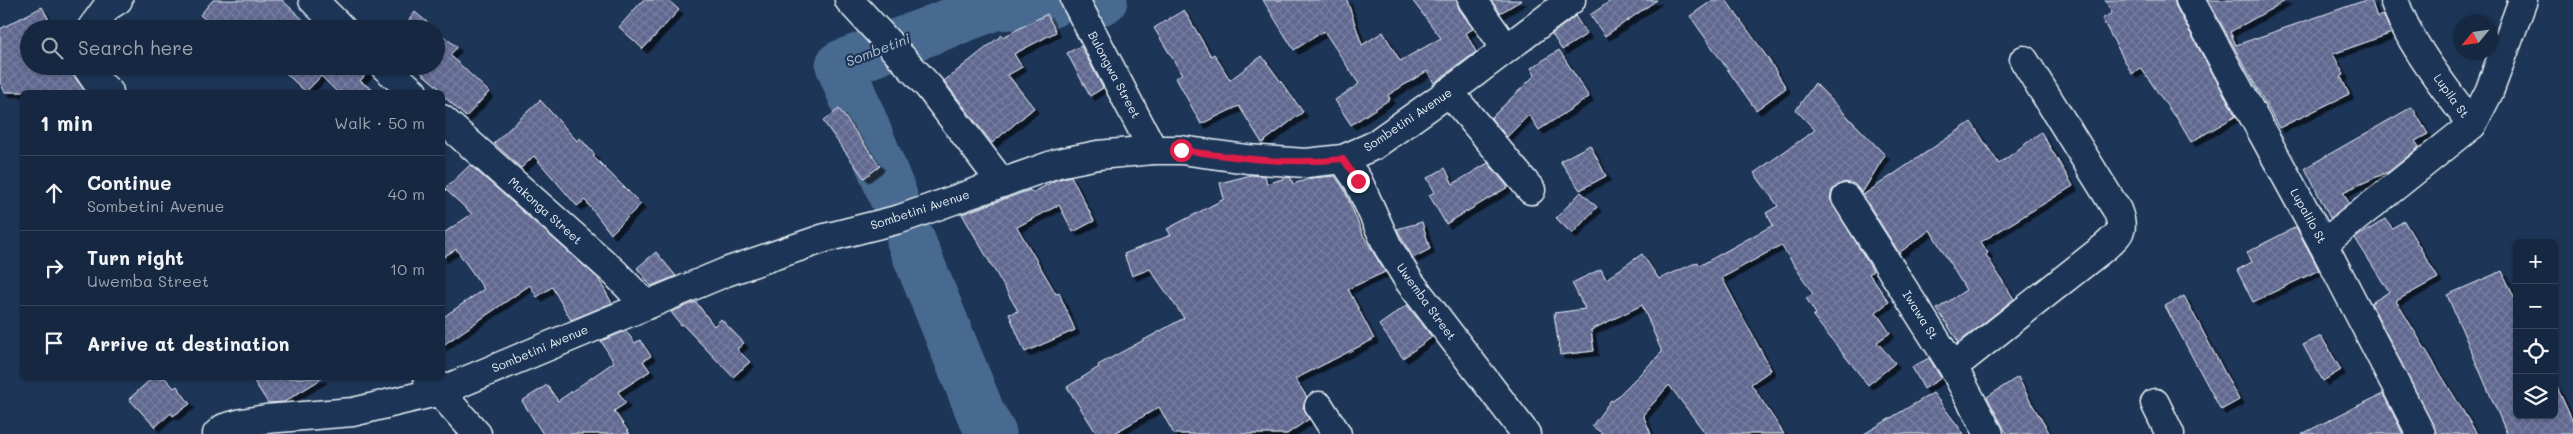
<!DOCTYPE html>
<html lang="en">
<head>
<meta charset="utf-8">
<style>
  :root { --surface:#162841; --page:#1f3048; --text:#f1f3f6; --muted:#9ea6b1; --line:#35445a }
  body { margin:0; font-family:Mali,sans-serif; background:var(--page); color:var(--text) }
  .controls { position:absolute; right:15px; bottom:15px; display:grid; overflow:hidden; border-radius:8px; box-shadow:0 1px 4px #0004 }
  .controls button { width:45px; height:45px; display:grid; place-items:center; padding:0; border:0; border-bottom:1px solid var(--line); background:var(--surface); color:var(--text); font:25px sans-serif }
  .compass { position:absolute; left:2453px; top:15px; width:45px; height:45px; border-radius:50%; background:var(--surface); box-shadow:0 1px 4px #0004; rotate:241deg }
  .stop { position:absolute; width:15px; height:15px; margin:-11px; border:4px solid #e11d48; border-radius:50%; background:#fff }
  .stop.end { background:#e11d48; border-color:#fff; box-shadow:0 1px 5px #0008 }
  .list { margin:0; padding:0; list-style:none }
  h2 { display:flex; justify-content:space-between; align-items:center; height:65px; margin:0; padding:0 20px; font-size:21px }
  h2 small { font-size:16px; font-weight:400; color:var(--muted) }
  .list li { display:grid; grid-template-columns:32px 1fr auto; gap:15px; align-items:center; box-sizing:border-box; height:75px; padding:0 20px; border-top:1px solid var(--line) }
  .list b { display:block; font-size:19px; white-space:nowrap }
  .list p { margin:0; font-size:16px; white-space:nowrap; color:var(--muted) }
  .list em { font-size:16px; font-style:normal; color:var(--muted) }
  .icon { flex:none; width:28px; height:28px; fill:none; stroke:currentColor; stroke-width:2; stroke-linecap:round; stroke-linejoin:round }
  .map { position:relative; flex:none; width:2573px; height:434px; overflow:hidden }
  .search { position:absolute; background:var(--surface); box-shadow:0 1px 4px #0004; left:20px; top:20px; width:425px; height:55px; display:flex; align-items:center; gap:12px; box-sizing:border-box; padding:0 18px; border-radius:28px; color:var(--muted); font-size:19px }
  .panel { position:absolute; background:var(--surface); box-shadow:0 1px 4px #0004; left:20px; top:90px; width:425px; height:290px; border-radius:8px }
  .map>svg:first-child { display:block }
</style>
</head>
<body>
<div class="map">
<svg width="2573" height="434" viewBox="0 0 2573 434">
  <defs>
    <pattern id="building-cross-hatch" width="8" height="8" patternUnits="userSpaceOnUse" patternTransform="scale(1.25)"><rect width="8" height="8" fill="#61688f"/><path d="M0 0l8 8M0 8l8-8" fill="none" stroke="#787ea0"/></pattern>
    <filter id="shadow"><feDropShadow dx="4.5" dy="4.5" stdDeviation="0" flood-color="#0009"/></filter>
  </defs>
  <rect width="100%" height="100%" fill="#1d3557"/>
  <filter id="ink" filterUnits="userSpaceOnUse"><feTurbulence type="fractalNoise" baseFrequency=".02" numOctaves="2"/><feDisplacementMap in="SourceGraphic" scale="10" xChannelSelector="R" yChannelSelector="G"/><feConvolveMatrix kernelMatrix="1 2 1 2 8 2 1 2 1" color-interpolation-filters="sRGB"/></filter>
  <g filter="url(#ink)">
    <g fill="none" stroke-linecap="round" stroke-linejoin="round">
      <g stroke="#4a6b90" stroke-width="49">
        <polyline points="1099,0 1103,0"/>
        <polyline points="893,196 840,65 994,6 1052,3"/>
        <polyline points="911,241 981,414 992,434"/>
      </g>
    </g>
    <g fill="url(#building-cross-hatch)" stroke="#e8f1f8" filter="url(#shadow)">
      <polygon points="213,0 282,0 310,26 313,22 320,29 217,29 200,15"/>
      <polygon points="643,0 668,0 679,10 643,49 619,27"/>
      <polygon points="1263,0 1347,0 1362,45 1383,32 1400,61 1441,38 1412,0 1457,0 1459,9 1473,29 1466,33 1476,52 1434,83 1427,71 1388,95 1390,99 1351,125 1335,100 1359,84 1324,31 1294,50"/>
      <polygon points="1491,0 1522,0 1500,13"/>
      <polygon points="1612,0 1657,0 1605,36 1590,15"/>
      <polygon points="1713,0 1726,0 1767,57 1786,88 1756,110 1690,16"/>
      <polygon points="2105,0 2174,0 2176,7 2236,116 2191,142 2175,115 2174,116 2141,68 2132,74 2102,19 2112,13"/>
      <polygon points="2208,0 2287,0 2230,32 2236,45 2366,0 2371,0 2377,17 2383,15 2392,33 2333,54 2344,75 2341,77 2349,94 2279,128"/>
      <polygon points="42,7 54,29 29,29 29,66 70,66 73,75 86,92 5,92 0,83 0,29"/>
      <polygon points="1184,10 1211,56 1214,54 1230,80 1262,56 1303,112 1262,143 1239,106 1201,124 1176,78 1182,74 1154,28"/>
      <polygon points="415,12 435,29 402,29"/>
      <polygon points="1047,14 1056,32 1014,54 1022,67 1008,75 1034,108 992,143 944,81 1002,35 1003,37"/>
      <polygon points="1575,16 1587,34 1562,50 1552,34"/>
      <polygon points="436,30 457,47 450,55 489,92 466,117 438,91 438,87 413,66 436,66"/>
      <polygon points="1081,46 1103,88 1090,96 1067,53"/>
      <polygon points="1559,50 1589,97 1539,130 1529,115 1507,137 1491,118 1535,75 1531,68"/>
      <polygon points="278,66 369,66 369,71 360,81 376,92 337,92 321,76 306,92"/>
      <polygon points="1815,83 1885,155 1862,193 1854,184 1845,182 1838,185 1832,190 1830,199 1873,271 1869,274 1889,302 1876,312 1890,333 1877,342 1895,363 1868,385 1813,316 1816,314 1806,298 1813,294 1781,245 1722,278 1771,370 1751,384 1784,434 1706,434 1669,385 1643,415 1651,434 1603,434 1592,426 1611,400 1613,401 1662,352 1642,305 1591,330 1594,351 1560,355 1554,313 1585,309 1572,283 1601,269 1606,279 1642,254 1659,279 1698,262 1699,266 1773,225 1766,213 1778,206 1754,173 1815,130 1796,110"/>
      <polygon points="540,100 577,141 580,138 595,155 593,156 641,204 611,234 585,200 577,206 534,156 521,168 494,143"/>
      <polygon points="2412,107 2428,134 2415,141 2419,147 2390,171 2343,192 2349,203 2330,218 2305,168"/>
      <polygon points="839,109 880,166 864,178 823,121"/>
      <polygon points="1971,122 1999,164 2041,132 2073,186 1981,242 1988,253 1986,255 2014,299 1957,344 1958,341 1937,309 1966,290 1930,230 1899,253 1863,195"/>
      <polygon points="1590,145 1606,176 1580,190 1560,161"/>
      <polygon points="1488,163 1508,187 1446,224 1429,195 1435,192 1427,178 1445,168 1453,184"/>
      <polygon points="470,165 598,278 612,303 571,320 552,287 537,297 530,285 442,346 442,318 484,289 456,249 442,258 442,234 472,214 445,189"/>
      <polygon points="1251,175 1265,176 1267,184 1288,177 1291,178 1293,184 1312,178 1335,176 1344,189 1363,235 1385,272 1348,289 1374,339 1295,379 1307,397 1303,407 1309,419 1287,434 1174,434 1159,407 1113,434 1097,434 1067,387 1099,367 1098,365 1184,318 1150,269 1132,276 1124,254 1171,235 1167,229 1224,199 1220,183"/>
      <polygon points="1071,176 1094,221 1073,232 1059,205 1017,227 1056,294 1059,293 1075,330 1025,352 1009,314 1018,311 962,214 1030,190 1032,193 1056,180"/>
      <polygon points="1581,192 1597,207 1572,234 1556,218"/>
      <polygon points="2386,219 2392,228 2404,221 2438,278 2396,301 2477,434 2437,434 2371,303 2389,292 2355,238"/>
      <polygon points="1422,222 1430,249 1413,258 1397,229"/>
      <polygon points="2296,227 2319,270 2253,302 2237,270 2252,262 2247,252"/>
      <polygon points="656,252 676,276 651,286 637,268"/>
      <polygon points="2502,271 2517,304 2517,415 2554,415 2556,385 2573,422 2573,434 2507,434 2447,295"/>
      <polygon points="2184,296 2239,400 2221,410 2165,306"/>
      <polygon points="696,302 714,326 721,319 744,343 737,349 750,362 733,377 682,324 681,325 671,312"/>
      <polygon points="1407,305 1432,337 1403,358 1379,325"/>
      <polygon points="626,331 635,343 640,340 651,356 643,361 650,371 618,392 626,403 614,411 630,434 543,434 522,401 547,385 558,401 614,362 601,341"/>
      <polygon points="2321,336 2341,370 2323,381 2303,345"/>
      <polygon points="1929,358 1941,378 1924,389 1912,367"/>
      <polygon points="2018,377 2029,399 2050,434 2007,434 1987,397"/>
      <polygon points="152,378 165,378 174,388 177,386 190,404 173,416 171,413 155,427 129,399"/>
      <polygon points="252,378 323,378 284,402 268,403"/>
      <polygon points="1933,393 1964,434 1864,434 1904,410"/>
      <polygon points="2383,394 2403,434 2302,434 2351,409"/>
    </g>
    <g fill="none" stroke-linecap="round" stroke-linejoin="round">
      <g stroke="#e8f1f8" stroke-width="31">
        <g id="minor">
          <polyline points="313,0 342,29"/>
          <polyline points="849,0 929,87 1002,183"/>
          <polyline points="1075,0 1153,150"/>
          <polyline points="1472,0 1505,47"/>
          <polyline points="2190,0 2323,244 2421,434"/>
          <path d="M2394,0C2410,46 2444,86 2472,125L2489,92L2523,0"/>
          <polyline points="91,29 107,7 118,0"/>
          <polyline points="86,66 96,81 109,92"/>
          <polyline points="384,66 413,92"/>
          <polyline points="1449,92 1531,190"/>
          <polyline points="442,119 614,272 646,305"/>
          <polyline points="1343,159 1358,181 1388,247 1409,281 1526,434"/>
          <polyline points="1846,198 1953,367 1989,434"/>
          <polyline points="2323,244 2472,125"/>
          <path d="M1953,367L2106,246C2121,232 2125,230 2117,210L2024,60"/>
          <polyline points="428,379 477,434"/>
          <polyline points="2155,403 2170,434"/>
          <polyline points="1319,406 1337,434"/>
          <polyline points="217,434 224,428 242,423 266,419 353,412 441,391 726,272 825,238 900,219 1058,163 1098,155 1153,150 1181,150 1247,159 1306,163 1343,159 1373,146 1449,92 1571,0"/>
        </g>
      </g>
      <use href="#minor" stroke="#1d3557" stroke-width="28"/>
    </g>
  </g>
  <g fill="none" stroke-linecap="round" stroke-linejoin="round" filter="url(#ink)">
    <path stroke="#e11d48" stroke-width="6" d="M1181,150C1236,158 1288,165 1343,159L1358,181"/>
  </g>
  <g text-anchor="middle" stroke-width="4.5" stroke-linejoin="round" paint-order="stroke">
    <g font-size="12" fill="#e8f1f8" stroke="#1d3557">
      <text transform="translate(1114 75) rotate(62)" y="4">Bulongwa Street</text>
      <text transform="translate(2451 96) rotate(54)" y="4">Lupila St</text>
      <text transform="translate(1408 120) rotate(-34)" y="4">Sombetini Avenue</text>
      <text transform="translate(920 210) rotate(-18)" y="4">Sombetini Avenue</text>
      <text transform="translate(545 211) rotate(42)" y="4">Makonga Street</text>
      <text transform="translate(2308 216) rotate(61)" y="4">Lupalilo St</text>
      <text transform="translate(1426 302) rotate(54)" y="4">Uwemba Street</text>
      <text transform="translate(1920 315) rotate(58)" y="4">Iwawa St</text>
      <text transform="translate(540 349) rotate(-23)" y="4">Sombetini Avenue</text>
    </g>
    <g font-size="14" font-style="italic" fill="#b1c2d4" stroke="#1d3557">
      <text transform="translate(878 50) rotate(-21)" y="5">Sombetini</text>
    </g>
  </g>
</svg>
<div class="controls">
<button>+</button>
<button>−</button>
<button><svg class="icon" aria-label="locate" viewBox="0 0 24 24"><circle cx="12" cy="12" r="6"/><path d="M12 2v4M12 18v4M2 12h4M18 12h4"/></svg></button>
<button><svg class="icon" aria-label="layers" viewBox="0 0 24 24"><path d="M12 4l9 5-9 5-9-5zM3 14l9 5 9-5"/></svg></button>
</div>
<svg class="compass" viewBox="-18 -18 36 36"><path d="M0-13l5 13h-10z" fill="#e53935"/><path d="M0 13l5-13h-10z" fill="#9ea6b1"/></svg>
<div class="stop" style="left:1181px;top:150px"></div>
<div class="stop end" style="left:1358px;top:181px"></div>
<div class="search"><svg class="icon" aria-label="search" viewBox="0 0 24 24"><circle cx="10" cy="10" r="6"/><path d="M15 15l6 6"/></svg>Search here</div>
<section class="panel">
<h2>1 min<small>Walk · 50 m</small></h2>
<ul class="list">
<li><svg class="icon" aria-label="ahead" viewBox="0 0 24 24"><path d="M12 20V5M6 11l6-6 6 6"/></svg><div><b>Continue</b><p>Sombetini Avenue</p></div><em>40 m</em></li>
<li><svg class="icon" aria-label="right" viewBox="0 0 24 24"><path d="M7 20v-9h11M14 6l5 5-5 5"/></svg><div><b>Turn right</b><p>Uwemba Street</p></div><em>10 m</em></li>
<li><svg class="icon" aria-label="arrive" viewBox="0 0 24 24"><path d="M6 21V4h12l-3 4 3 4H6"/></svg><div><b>Arrive at destination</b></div></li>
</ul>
</section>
</div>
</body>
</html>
